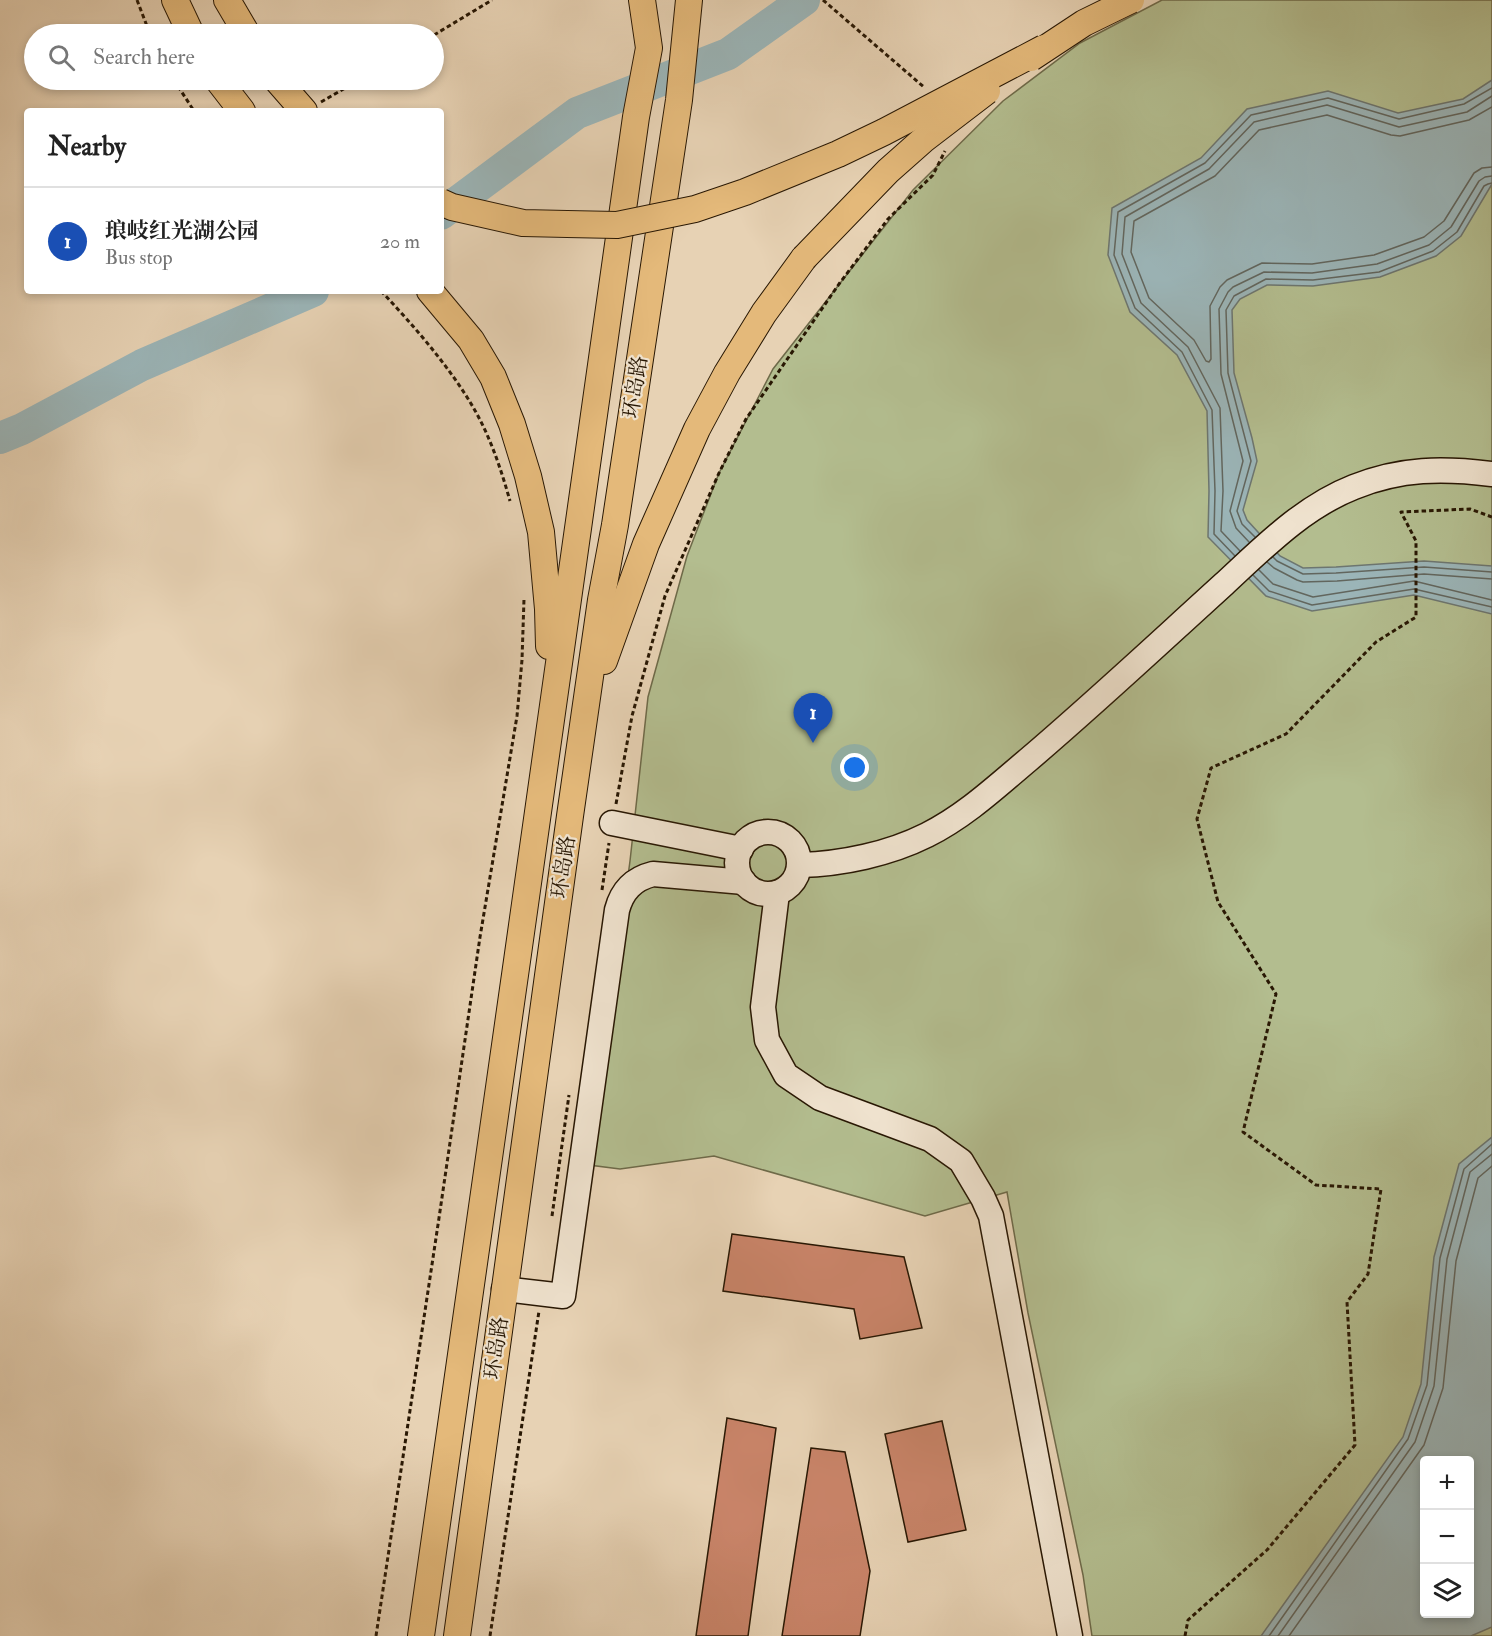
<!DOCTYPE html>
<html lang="en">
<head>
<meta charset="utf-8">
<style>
  :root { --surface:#fff; --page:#f2f2f2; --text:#222; --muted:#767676; --line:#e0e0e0; --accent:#ea580c }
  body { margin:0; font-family:"IM FELL Double Pica","Noto Serif SC",serif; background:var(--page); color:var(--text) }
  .controls { position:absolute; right:18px; bottom:18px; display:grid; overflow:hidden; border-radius:6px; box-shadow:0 3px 9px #0003 }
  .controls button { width:54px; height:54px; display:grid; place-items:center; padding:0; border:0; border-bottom:2px solid var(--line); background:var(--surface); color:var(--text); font:30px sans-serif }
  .you { position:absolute; left:855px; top:768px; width:21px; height:21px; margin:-15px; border:4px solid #fff; border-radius:50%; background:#1a73e8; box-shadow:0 0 0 9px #1a73e833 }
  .badge { display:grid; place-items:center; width:39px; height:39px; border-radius:50%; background:var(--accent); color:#fff; font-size:20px; font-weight:700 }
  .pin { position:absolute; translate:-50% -50px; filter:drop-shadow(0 2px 3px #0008) }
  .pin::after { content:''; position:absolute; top:32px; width:21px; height:18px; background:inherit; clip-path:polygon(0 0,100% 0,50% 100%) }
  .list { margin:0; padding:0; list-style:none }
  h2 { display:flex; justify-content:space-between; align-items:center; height:78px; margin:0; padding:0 24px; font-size:26px }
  h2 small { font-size:20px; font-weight:400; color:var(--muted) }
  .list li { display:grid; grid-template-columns:39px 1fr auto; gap:18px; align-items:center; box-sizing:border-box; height:108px; padding:0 24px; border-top:2px solid var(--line) }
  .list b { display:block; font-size:22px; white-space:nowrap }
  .list p { margin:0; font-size:20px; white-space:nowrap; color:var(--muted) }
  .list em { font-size:20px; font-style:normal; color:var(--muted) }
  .icon { flex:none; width:33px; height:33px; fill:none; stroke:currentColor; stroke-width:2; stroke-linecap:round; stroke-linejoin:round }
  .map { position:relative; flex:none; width:1492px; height:1636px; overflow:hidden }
  .search { position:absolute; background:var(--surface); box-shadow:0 3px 9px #0003; left:24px; top:24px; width:420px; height:66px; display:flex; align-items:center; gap:15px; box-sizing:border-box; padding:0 21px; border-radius:33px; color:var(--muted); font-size:22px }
  .panel { position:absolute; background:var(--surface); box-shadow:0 3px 9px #0003; left:24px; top:108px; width:420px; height:186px; border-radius:6px }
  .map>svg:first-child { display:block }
</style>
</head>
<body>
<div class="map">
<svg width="1492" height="1636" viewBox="0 0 1492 1636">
  <rect width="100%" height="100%" fill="#e7d2b4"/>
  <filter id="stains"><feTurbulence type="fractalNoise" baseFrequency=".00333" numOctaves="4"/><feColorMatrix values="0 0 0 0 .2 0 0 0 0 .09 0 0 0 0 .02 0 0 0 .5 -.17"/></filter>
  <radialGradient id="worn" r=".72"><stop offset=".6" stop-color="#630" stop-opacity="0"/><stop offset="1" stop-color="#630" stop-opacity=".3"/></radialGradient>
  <path fill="#b3bd8f" stroke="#6e6a49" stroke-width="1.5" fill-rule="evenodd" d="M1162,0H1492V1636H1092L1083,1575L1028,1313L1007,1192L925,1216L714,1156L620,1169L589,1165L630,861L648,697L687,556L719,473L773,369L913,190L1003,101L1080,43ZM1424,1460H1470V1614H1424Z"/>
  <g fill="#9bb5b8" stroke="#6d7670" stroke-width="1.5" fill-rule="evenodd">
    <polygon points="1492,80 1492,184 1461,236 1436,256 1380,277 1313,286 1267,285 1240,299 1232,310 1234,373 1252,438 1257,461 1243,510 1247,520 1280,556 1303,568 1336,567 1424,561 1492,566 1492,614 1414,595 1312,611 1266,596 1208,537 1209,491 1207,411 1177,355 1130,312 1108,255 1112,208 1201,158 1247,109 1328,91 1398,113 1463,99"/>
    <path d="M1492,1137V1627L1471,1636H1261L1403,1437L1421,1384L1434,1257L1459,1164ZM1470,1460V1614H1424V1460Z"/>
  </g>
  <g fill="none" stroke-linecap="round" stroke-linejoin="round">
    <g stroke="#62665e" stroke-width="1.5">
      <polyline points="1492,107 1469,120 1400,136 1391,135 1327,115 1259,130 1215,176 1134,221 1131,252 1149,298 1194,340 1206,361 1209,362 1211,359 1210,306 1220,287 1227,280 1262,263 1312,264 1374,255 1424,237 1444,221 1474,173 1482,168 1492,167"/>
      <polyline points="1255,537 1242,524 1237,511 1251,461 1228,373 1226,310 1234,296 1266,279 1313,280 1379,272 1433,251 1457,232 1484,186 1488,184 1492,183"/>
      <polyline points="1249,542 1236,528 1230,511 1243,461 1221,374 1219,309 1228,292 1233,287 1264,272 1312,273 1377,264 1429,245 1451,227 1479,181 1485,177 1492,176"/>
      <polyline points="1240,551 1221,531 1223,491 1220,408 1188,347 1141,303 1122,254 1125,217 1209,169 1254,122 1327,105 1399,127 1467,112 1492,96"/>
      <polyline points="1235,556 1214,534 1215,491 1212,410 1182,352 1135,308 1114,255 1118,212 1205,163 1251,115 1328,98 1399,119 1464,104 1492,88"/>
      <polyline points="1273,557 1277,561 1303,574 1336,573 1424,567 1492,572"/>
      <polyline points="1267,562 1274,568 1297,580 1303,582 1337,581 1424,574 1492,579"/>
      <polyline points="1259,570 1273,584 1313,597 1414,581 1492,600"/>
      <polyline points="1253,575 1269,591 1312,605 1414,589 1492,607"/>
      <polyline points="1269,1636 1408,1439 1427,1385 1440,1258 1464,1169 1492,1144"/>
      <polyline points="1278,1636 1415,1442 1434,1386 1447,1259 1470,1172 1492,1154"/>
      <polyline points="1289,1636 1424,1445 1443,1388 1456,1261 1478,1178 1492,1166"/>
    </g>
    <g stroke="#9bb5b8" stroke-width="32">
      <polyline points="441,214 577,113 728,54 804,0"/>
      <polyline points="0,438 22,429 142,365 313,291"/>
    </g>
  </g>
  <g fill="#c98469" stroke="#281703" stroke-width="1.5">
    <polygon points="732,1234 904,1257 922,1328 860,1339 854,1309 723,1291"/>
    <polygon points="727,1418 776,1428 748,1636 696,1636"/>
    <polygon points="942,1421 966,1530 908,1542 885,1434"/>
    <polygon points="811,1448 845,1452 870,1571 860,1636 782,1636"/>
  </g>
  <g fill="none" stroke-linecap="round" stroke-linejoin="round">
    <g stroke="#281703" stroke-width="27">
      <g id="secondary">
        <polyline points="612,823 741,849"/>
        <circle cx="768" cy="863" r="31"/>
        <path d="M800,865C842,864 889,854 927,835C965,816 996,787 1028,760C1095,703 1159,643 1224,584C1264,547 1303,507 1354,487C1401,468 1443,468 1492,474"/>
        <polyline points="777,893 763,1007 767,1040 786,1075 820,1098 930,1139 961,1161 983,1198 991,1216 1070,1636"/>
        <path d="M504,1289L563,1296L617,910C622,891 633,879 653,874L744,882"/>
      </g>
    </g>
    <g stroke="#281703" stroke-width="28">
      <g id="primary">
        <polyline points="175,0 191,34"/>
        <polyline points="227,0 247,34"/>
        <polyline points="218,80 242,111"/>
        <polyline points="277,80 304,111"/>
        <polyline points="430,291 471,340 493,377 512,424 528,476 541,532 548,609 549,646"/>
        <polyline points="604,661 646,544 697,429 727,373 764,313 804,258"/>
        <path d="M421,1636C494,1130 564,623 636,117L649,48L642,0"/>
        <polyline points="457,1636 570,816 601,600 615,525 679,100 689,0"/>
      </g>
    </g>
    <g stroke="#281703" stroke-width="3" stroke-dasharray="4.5 3" stroke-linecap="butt">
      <polyline points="137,0 150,34"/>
      <polyline points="823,0 925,88"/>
      <polyline points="434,35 492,0"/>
      <polyline points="174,80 194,111"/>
      <polyline points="321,102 359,80"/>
      <path d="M381,291C413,325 449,366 473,407C490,436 501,469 510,501"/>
      <polyline points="616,804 632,716 665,596 719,473 746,419 839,284 888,219 933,175 945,151"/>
      <polyline points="602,890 609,843"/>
      <polyline points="552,1216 569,1095"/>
      <polyline points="376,1636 439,1218 480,937 517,716 522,660 524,599"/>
      <polyline points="490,1636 539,1311"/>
      <polyline points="1185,1636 1188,1620 1267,1550 1355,1445 1347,1302 1368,1274 1381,1189 1316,1185 1243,1132 1276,994 1218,902 1197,819 1211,768 1286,734 1376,642 1416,617 1416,541 1401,512 1470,509 1492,517"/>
    </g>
    <use href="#secondary" stroke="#efe2ce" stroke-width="24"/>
    <use href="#primary" stroke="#e4b97a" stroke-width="26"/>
    <g stroke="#281703" stroke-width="28" stroke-linecap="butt">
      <g id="primary-bridge">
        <polyline points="1031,58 1084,23 1131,0"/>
        <polyline points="441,202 452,207 523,223 567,224 617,225 695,209 745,192 838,154 884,132 1044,48"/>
        <polyline points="804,258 888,171 923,140 987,91"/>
      </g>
    </g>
    <use href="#primary-bridge" stroke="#e4b97a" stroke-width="26"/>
  </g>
  <g text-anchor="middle" stroke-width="4.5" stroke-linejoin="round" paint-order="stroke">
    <g font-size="21" fill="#281703" stroke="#efe2ce">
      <text transform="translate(635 387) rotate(-81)" y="7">环岛路</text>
      <text transform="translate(563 867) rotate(-82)" y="7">环岛路</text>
      <text transform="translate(496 1348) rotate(-82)" y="7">环岛路</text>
    </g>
  </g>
  <rect width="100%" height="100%" filter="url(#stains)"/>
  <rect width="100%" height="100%" fill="url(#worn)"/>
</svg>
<div class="controls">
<button>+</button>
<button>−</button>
<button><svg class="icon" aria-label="layers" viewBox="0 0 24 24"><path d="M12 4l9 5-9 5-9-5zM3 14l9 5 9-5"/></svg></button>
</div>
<div class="you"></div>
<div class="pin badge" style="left:813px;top:743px;background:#1a4fb4">1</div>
<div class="search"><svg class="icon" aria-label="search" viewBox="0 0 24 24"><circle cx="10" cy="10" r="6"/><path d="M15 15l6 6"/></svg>Search here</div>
<section class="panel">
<h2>Nearby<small></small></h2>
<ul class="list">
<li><span class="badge" style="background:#1a4fb4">1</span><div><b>琅岐红光湖公园</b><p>Bus stop</p></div><em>20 m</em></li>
</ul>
</section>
</div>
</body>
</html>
